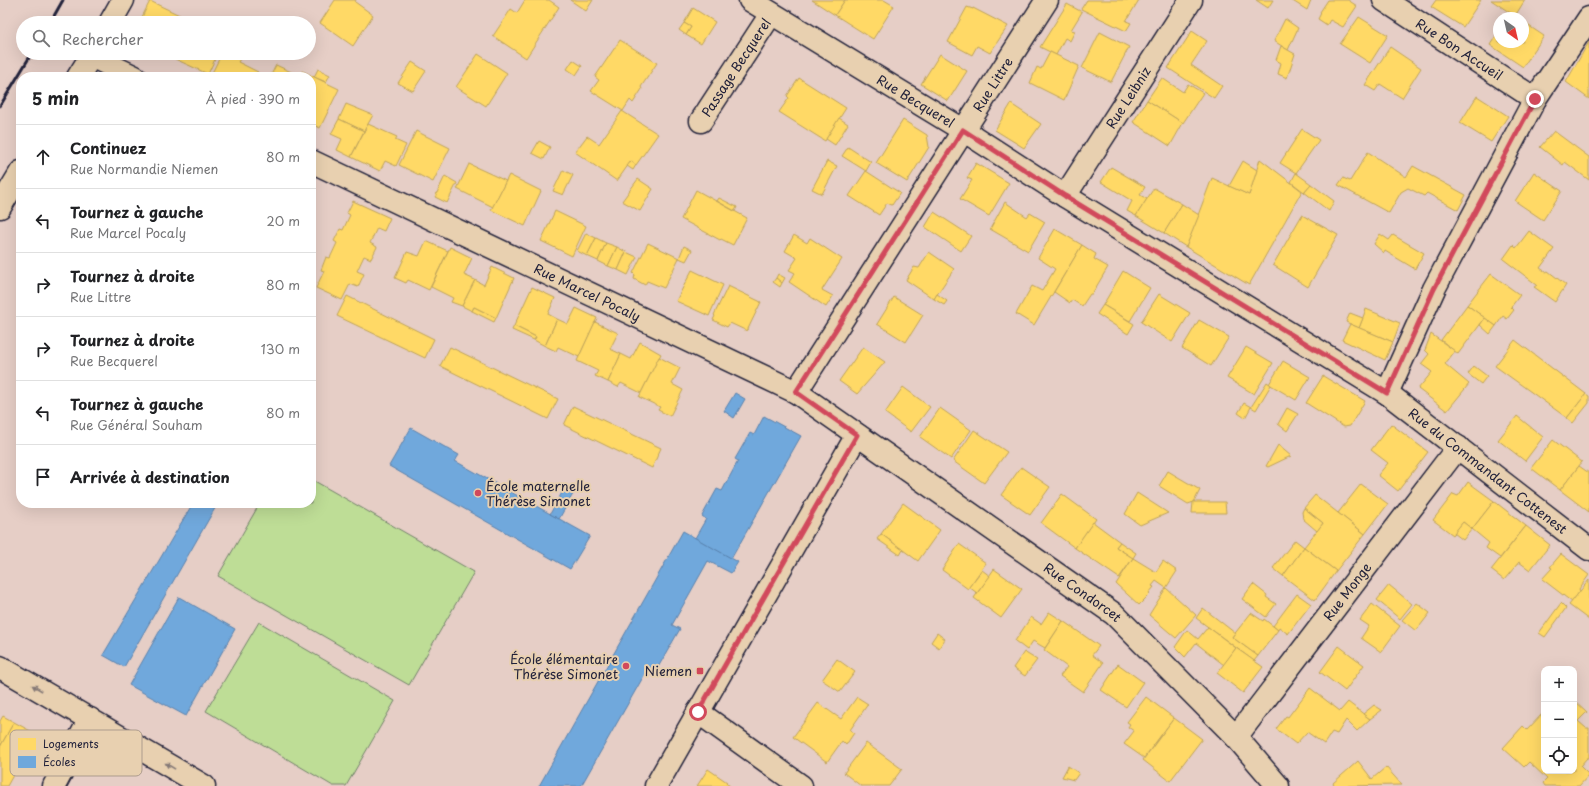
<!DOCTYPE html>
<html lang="fr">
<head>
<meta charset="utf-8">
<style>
  :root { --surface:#fff; --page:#f6f6f6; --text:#202124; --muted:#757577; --line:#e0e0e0 }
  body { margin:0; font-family:"Playpen Sans",sans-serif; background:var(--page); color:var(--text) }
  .controls { position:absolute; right:12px; bottom:12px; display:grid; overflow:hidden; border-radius:8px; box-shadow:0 4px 16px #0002 }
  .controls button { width:36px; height:36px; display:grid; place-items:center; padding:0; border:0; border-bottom:1px solid var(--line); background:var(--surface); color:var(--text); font:20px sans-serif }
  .compass { position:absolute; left:1493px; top:12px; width:36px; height:36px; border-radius:50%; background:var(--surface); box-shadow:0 4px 16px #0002; rotate:146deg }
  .stop { position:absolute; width:12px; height:12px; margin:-9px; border:3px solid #d1495b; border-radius:50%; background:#fff }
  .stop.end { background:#d1495b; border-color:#fff; box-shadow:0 1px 4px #0008 }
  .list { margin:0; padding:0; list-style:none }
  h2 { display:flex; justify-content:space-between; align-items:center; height:52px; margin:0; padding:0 16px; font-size:17px }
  h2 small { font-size:13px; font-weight:400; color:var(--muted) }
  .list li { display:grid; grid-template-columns:26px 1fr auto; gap:12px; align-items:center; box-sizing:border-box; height:64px; padding:0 16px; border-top:1px solid var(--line) }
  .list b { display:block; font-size:15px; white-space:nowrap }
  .list p { margin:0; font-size:13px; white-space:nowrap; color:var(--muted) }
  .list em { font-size:13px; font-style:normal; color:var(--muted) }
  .icon { flex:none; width:22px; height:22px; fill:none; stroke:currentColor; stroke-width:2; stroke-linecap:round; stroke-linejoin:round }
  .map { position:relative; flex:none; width:1589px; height:786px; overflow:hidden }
  .search { position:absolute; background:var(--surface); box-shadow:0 4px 16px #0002; left:16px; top:16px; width:300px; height:44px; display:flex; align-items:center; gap:10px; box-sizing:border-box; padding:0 14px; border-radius:22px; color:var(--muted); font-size:15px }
  .panel { position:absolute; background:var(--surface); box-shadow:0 4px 16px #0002; left:16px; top:72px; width:300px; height:436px; border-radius:16px }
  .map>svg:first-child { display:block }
</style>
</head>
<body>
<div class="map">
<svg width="1589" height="786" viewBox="0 0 1589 786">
  <rect width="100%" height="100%" fill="#e6cec6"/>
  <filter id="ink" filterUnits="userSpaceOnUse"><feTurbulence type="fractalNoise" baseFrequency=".025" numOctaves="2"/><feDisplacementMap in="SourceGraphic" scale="8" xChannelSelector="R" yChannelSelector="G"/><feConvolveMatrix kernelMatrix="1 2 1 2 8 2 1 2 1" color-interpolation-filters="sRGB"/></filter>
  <g filter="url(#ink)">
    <g fill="#bedd96" stroke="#708068">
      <polygon points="311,479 474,572 409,685 218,576 260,503 311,503"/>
      <polygon points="259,622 395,701 346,786 333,786 206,711"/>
    </g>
    <g fill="#ffd966" stroke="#bda259">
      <polygon points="335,0 356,0 355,2 373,15 353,46 320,23"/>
      <polygon points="525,0 549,0 559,7 526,58 493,36 511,9 517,13"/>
      <polygon points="570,0 593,0 586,11"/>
      <polygon points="812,0 845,0 835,15"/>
      <polygon points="845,0 884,0 894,6 873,39 835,15"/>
      <polygon points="1087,0 1139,0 1126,21 1131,23 1126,31 1081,9"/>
      <polygon points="1256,0 1273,0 1268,8"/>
      <polygon points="1291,0 1311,0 1307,10"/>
      <polygon points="1328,0 1348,0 1357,6 1343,27 1330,20 1327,25 1318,19 1321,13 1320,12"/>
      <polygon points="1436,0 1481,0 1463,27 1431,7"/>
      <polygon points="1491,0 1525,0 1515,16"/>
      <polygon points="150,1 190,20 189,23 139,23"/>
      <polygon points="1067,4 1082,12 1071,30 1075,31 1070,41 1065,38 1056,55 1040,47"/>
      <polygon points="967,7 973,9 973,8 1008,26 990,53 977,46 972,55 948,42"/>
      <polygon points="693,8 715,22 701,44 686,35 691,27 684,23"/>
      <polygon points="1359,17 1388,35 1370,63 1340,44"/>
      <polygon points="1285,19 1298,28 1288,50 1274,41"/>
      <polygon points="1523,22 1544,36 1523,67 1490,45 1499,31 1499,42 1523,42"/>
      <polygon points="684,23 691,27 686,35 679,30"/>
      <polygon points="1192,31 1207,41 1191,65 1222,86 1214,98 1168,68"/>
      <polygon points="1100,32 1129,47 1111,82 1082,68"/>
      <polygon points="620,40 657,63 641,87 642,89 633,103 630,100 623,111 591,91 599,80 595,77"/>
      <polygon points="1589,42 1589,99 1566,82"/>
      <polygon points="1281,46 1295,54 1287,78 1278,74 1281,63 1276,60"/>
      <polygon points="1390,47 1421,68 1402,98 1380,84 1375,91 1365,85"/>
      <polygon points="1050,52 1079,66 1064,100 1030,83 1037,67 1041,69"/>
      <polygon points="178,53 218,53 208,74 175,59"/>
      <polygon points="222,53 244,53 238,62 258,72 255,77 210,77"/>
      <polygon points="478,54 507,73 486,106 456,87"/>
      <polygon points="940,54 967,71 948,101 921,84"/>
      <polygon points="573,60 582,66 576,75 567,69"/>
      <polygon points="412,62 426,71 413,91 398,83"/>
      <polygon points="276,65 300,76 270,77"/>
      <polygon points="318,69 330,75 326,82 314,77"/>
      <polygon points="302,71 339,89 320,128 311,124 311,77 299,77"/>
      <polygon points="799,78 846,108 825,141 779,112 789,98 787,96"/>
      <polygon points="1162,78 1183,92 1188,84 1203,93 1183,123 1147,100"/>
      <polygon points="1477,96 1508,116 1491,142 1460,123"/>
      <polygon points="1147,100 1183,123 1170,146 1133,122"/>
      <polygon points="346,104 373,115 364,131 339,119"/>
      <polygon points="1011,104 1041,124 1024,148 995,130"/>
      <polygon points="622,111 658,134 636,165 631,161 617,181 575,152 587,136 599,144"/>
      <polygon points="839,118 848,124 835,145 826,139"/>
      <polygon points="339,119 364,131 351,157 337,150 342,139 331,134"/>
      <polygon points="903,120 927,135 929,147 907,182 876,163"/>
      <polygon points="368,124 397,137 395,140 406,145 396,166 385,161 380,171 351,157"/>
      <polygon points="1302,129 1319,140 1296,173 1280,163"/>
      <polygon points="416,131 450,148 433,182 399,165"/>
      <polygon points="1554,131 1589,157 1589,180 1565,162 1563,165 1540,147"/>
      <polygon points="539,141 550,147 544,159 532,153"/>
      <polygon points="848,147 871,162 866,171 842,156"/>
      <polygon points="1368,152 1406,177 1413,166 1466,195 1458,210 1427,193 1424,196 1408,188 1401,192 1389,213 1338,185 1343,178 1350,181"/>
      <polygon points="1260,159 1302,191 1249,285 1186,247 1212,178 1249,195"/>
      <polygon points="631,161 636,165 633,170 627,166"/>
      <polygon points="827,161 837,166 822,194 812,189"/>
      <polygon points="1243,161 1257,170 1249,195 1229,186"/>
      <polygon points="976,163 1009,183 989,216 960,199 972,180 967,178"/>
      <polygon points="469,164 506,181 493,207 457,189"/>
      <polygon points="1111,167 1145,187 1140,195 1147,199 1136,216 1127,211 1132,201 1101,182"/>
      <polygon points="563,170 573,175 563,195 553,191"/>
      <polygon points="866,171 900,193 892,205 887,203 879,215 849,196"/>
      <polygon points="1534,172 1562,191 1543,220 1515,201"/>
      <polygon points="1296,173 1311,184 1304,192 1291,182"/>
      <polygon points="509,175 541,191 525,226 491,210"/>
      <polygon points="445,176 457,183 447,203 435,197"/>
      <polygon points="638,179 653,189 640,211 622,201"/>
      <polygon points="1311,184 1334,201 1329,211 1304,192"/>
      <polygon points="1154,188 1182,204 1164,233 1136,216"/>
      <polygon points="696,190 747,218 733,245 721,239 720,240 681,219"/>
      <polygon points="719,198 737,207 735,211 717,201"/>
      <polygon points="353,201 390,218 384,231 377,228 370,243 377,247 371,259 364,256 357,271 364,274 358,287 350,284 342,300 316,288 324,271 321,270 326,257 330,258 337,243 334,241 340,229 343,230 350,215 347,213"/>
      <polygon points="1005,202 1027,217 1030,213 1045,222 1028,251 990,229"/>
      <polygon points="1182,204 1199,215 1186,247 1164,233"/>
      <polygon points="555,211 586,226 572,256 541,241"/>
      <polygon points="934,212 971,236 961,251 925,227"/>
      <polygon points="1302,215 1338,235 1308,287 1273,265"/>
      <polygon points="1055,229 1082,245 1034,325 1016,314 1032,286 1042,291 1055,269 1038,258"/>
      <polygon points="1529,231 1554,249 1540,268 1546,272 1548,271 1566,285 1555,302 1534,287 1537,285 1503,259 1513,245 1516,248"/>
      <polygon points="586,233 596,238 587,256 577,251"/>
      <polygon points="1380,234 1389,240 1393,235 1424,253 1415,269 1385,251 1384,253 1374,244"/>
      <polygon points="794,235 807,243 810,238 842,259 822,290 833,296 826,307 789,282 795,273 789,270 797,258 785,251"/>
      <polygon points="596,238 606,243 598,261 587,256"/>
      <polygon points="426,241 448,251 429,290 408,280 406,283 395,278 407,252 419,256"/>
      <polygon points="606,243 617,247 608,266 598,261"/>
      <polygon points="648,243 679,258 664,288 647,281 645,285 634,279 635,275 633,273"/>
      <polygon points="1082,245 1096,254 1094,259 1108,267 1092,294 1090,294 1082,306 1072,300 1070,303 1054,292"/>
      <polygon points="684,246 692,250 686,261 679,258"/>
      <polygon points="450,247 472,258 464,275 475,280 462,306 451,302 453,298 431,287"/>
      <polygon points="617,247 626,252 618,270 608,266"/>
      <polygon points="626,252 637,257 628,275 618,270"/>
      <polygon points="929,252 954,269 934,299 906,280 914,267 919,268"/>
      <polygon points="492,267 514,278 496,318 474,307 472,311 462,306 475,280 484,285"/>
      <polygon points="692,270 723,285 709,316 676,301"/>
      <polygon points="1123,271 1150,288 1130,321 1103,305"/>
      <polygon points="778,274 785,278 782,283 776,278"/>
      <polygon points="1491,274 1520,295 1511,307 1514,310 1507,319 1503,316 1496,326 1467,305"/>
      <polygon points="776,278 782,283 780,287 773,282"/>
      <polygon points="728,286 761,302 747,331 730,323 727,327 713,320 715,316 714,315"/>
      <polygon points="532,287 555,298 548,314 557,319 545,346 534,340 536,337 514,326"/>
      <polygon points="937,294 947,301 944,305 934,299"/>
      <polygon points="1159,294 1190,313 1172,342 1141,322"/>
      <polygon points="347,296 434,339 425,358 337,316"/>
      <polygon points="894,297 923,315 906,342 877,324"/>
      <polygon points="1103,305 1134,324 1128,334 1097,314"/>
      <polygon points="1467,305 1485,318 1458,354 1441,340"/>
      <polygon points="474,307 496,318 494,322 472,311"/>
      <polygon points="576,308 597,318 579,357 558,347 556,351 545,346 557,319 568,324"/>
      <polygon points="1366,309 1400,323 1393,342 1359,328"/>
      <polygon points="1350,313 1363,318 1359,328 1346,322"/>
      <polygon points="1485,318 1496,326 1490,334 1480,325"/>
      <polygon points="1199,320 1229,337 1211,366 1182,348"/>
      <polygon points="595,322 618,333 610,349 621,354 608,382 595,376 598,371 577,361"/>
      <polygon points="1350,324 1393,342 1385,360 1342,340"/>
      <polygon points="514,326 536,337 534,340 512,330"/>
      <polygon points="1431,334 1455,351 1445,364 1469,384 1447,411 1418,389 1432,372 1421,364 1429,354 1425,350"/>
      <polygon points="1515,340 1586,394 1567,418 1495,366"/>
      <polygon points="640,342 661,354 641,393 621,383 618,387 608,382 621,354 631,359"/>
      <polygon points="450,347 558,399 548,419 440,366"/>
      <polygon points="863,347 885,362 857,394 839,381"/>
      <polygon points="1246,347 1273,363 1254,394 1227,378"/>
      <polygon points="659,357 680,368 672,384 683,390 670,416 658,410 660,407 639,397"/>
      <polygon points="1283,361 1310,377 1296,400 1269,384"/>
      <polygon points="1474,366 1487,376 1481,384 1468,374"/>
      <polygon points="1323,376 1365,401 1350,426 1344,427 1306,403"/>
      <polygon points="1267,382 1271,385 1256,410 1251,407"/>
      <polygon points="903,387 930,407 911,432 885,413"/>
      <polygon points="1586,394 1589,396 1589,403 1573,423 1567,418"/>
      <polygon points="1244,403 1251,407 1245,418 1238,413"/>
      <polygon points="573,406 661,448 652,468 564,425"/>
      <polygon points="940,408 971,430 951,459 920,437"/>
      <polygon points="1287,408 1298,414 1287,431 1278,424"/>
      <polygon points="1517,416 1543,437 1525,461 1498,440"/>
      <polygon points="1391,424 1428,452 1398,491 1378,475 1388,463 1371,450"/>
      <polygon points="974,430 1007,452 984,483 953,461"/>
      <polygon points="1553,440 1582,462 1560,490 1531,468"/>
      <polygon points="1278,445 1291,456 1268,467 1266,466"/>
      <polygon points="1579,466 1589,473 1589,512 1560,490"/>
      <polygon points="1021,467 1050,487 1030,515 1001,495"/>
      <polygon points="1168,471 1200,490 1194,502 1188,504 1159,486"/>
      <polygon points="1468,482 1494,501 1472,529 1463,522 1453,535 1433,520 1453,494 1458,496"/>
      <polygon points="1361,484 1388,504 1365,534 1338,513"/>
      <polygon points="1137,493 1168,513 1140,525 1125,514"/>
      <polygon points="1062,494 1096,519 1075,548 1041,523"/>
      <polygon points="1315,495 1365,534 1336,571 1304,547 1323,523 1304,508"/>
      <polygon points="1494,501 1526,526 1500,558 1486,548 1489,543 1472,529"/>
      <polygon points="1193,502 1225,502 1226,513 1192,513"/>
      <polygon points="903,503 940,530 918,561 881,534"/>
      <polygon points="1304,508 1323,523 1317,531 1303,519 1302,512"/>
      <polygon points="1093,522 1120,542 1116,547 1133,558 1119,578 1075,548"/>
      <polygon points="1463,522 1472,529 1463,540 1454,533"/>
      <polygon points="1526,526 1550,545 1530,570 1519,562 1504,580 1491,570"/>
      <polygon points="881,534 903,550 900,555 877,539"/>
      <polygon points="1295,540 1304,547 1283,576 1273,568"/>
      <polygon points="1120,542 1136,553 1133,558 1116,547"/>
      <polygon points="959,544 986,563 968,589 942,570"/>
      <polygon points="1304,547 1336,571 1315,600 1283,576"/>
      <polygon points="1561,554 1589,575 1579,589 1580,591 1572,602 1542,579 1552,568 1550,567"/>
      <polygon points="1133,558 1156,572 1163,561 1177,571 1166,588 1156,581 1152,586 1154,587 1149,593 1150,594 1139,605 1116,584"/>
      <polygon points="994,569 1022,589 1001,618 974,598"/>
      <polygon points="982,570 990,576 977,593 969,587"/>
      <polygon points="1589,580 1589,620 1569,605"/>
      <polygon points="1253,584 1267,595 1266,597 1276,604 1266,617 1242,599"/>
      <polygon points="1389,585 1412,604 1400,619 1377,600"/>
      <polygon points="1166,588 1196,615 1176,638 1149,615"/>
      <polygon points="1297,594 1311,604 1288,634 1279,627 1278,630 1273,626"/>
      <polygon points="1417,603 1430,613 1416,631 1402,620"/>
      <polygon points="1561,603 1566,608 1545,637 1539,633"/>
      <polygon points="1372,604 1400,626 1381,652 1361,638 1369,626 1360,620"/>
      <polygon points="1203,608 1235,633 1232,637 1258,656 1254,661 1196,618"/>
      <polygon points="1049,612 1063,621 1045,648 1033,641 1027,650 1015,641 1031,617 1041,624"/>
      <polygon points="1251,613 1263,621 1264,619 1278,630 1258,656 1232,637"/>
      <polygon points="1063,621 1099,646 1092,655 1103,663 1083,692 1060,676 1067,667 1044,650"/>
      <polygon points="1208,627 1236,648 1224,665 1196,643 1185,657 1175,647 1187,630 1198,639"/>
      <polygon points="937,633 945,639 939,648 931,642"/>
      <polygon points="1339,646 1364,665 1345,691 1320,672"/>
      <polygon points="1236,648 1263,667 1243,693 1217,673"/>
      <polygon points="1024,652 1037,660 1025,676 1013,668"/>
      <polygon points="837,659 855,672 840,692 822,680"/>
      <polygon points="1118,664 1143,682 1126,707 1101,690"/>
      <polygon points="1310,688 1340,711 1348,702 1370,719 1357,731 1346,720 1337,734 1332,732 1324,744 1307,732 1296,744 1276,729 1286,716 1288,717"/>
      <polygon points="857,697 868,704 850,730 854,733 846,745 842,741 827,762 793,737 818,703 841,719"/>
      <polygon points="1146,697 1174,718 1144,758 1124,744 1134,731 1128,727 1130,724 1127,722"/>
      <polygon points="1574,700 1587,712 1578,721 1586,728 1589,728 1589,758 1587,758 1580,766 1589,775 1579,786 1545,786 1543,783 1547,779 1529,762 1524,767 1503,748 1523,726 1527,730 1544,712 1544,771 1574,771"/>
      <polygon points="1374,705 1382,710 1370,719 1363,714"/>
      <polygon points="3,716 14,722 0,747 0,721"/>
      <polygon points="1174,718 1202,739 1170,781 1143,760"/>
      <polygon points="14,722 36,734 7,786 0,786 0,747"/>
      <polygon points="866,743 902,769 889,786 861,786 844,773"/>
      <polygon points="1358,761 1372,779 1386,767 1402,785 1335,786 1333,783"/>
      <polygon points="1068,766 1079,773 1074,780 1062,777"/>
      <polygon points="708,769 727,782 726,783 730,786 697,786"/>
    </g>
    <g fill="#6fa8dc" stroke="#5880ac">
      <polygon points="735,393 745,399 734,418 724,411"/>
      <polygon points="764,416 801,436 731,559 695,538 706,519 702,516 717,489 722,491 738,461 735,459 750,433 754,435"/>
      <polygon points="411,428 459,455 455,461 590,536 570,569 389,466"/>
      <polygon points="564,489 573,494 559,519 550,514"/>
      <polygon points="193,503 218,503 124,667 103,655"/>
      <polygon points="683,531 738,562 731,573 708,561 672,625 680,629 653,676 646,672 581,786 539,786"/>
      <polygon points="179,597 235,629 186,716 129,685"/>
    </g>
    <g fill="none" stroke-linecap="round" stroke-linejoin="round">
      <g stroke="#22223b" stroke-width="25">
        <g id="street">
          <path id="s1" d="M750,0L963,130L1065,196L1387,393L1589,549"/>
          <path id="s2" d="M1384,0L1535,99"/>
          <polyline points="110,23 123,0"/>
          <polyline points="91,56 135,77"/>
          <polyline points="78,77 93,53"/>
          <path id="s3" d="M701,121L771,14"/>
          <path id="s4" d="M311,161L796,392L1114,614L1236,737L1278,786"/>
          <path id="s5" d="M1065,196L1191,0"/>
          <polyline points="0,207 21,172"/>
          <path id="s6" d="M796,392L1047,0"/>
          <polyline points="1387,393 1434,289 1535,99 1589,18"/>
          <polyline points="0,667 204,786"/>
          <polyline points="698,712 801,786"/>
          <path id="s7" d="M1236,737L1458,447"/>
          <polyline points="54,786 90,719"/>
          <polyline points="656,786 857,435"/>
        </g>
      </g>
      <use href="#street" stroke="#e8d0b0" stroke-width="22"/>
      <g stroke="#22223b" stroke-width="3">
        <polyline points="50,23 63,0"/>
        <polyline points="0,106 32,53"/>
      </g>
    </g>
    <defs><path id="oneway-solid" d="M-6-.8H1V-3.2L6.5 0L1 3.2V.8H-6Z"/></defs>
    <g fill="#857976">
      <use href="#oneway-solid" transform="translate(37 688) rotate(-150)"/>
      <use href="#oneway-solid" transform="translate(170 766) rotate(-149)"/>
    </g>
  </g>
  <g fill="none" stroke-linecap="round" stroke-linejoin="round" filter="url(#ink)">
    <polyline stroke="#d1495b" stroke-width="5" points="698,712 857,435 796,392 963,130 1065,196 1387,393 1434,289 1535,99"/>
  </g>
  <g fill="#d1495b" stroke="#e8d0b0" stroke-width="1.5">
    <circle cx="478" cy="493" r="4"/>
    <circle cx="626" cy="666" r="4"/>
    <rect x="696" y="667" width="8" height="8" rx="2"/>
  </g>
  <g text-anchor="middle" stroke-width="4" stroke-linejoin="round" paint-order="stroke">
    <g font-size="13" fill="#22223b" stroke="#e8d0b0">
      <text dy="5" stroke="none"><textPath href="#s2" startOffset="90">Rue Bon Accueil</textPath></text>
      <text dy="5" stroke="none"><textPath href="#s3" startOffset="64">Passage Becquerel</textPath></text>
      <text dy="5" stroke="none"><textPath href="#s6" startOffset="365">Rue Littre</textPath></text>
      <text dy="5" stroke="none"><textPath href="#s5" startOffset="117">Rue Leibniz</textPath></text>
      <text dy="5" stroke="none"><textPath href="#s1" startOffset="194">Rue Becquerel</textPath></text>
      <text dy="5" stroke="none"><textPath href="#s4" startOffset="306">Rue Marcel Pocaly</textPath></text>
      <text dy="5" stroke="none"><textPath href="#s1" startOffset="876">Rue du Commandant Cottenest</textPath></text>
      <text dy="5" stroke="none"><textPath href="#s7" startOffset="183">Rue Monge</textPath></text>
      <text dy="5" stroke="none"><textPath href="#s4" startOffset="887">Rue Condorcet</textPath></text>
    </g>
    <g font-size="13" fill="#22223b" stroke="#e8d0b0" text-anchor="end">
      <text x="486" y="491" text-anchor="start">École maternelle<tspan x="486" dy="15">Thérèse Simonet</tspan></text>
      <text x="618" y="664">École élémentaire<tspan x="618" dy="15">Thérèse Simonet</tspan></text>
      <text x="692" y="676">Niemen</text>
    </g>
  </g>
  <rect x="10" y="730" width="132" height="46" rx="6" fill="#e8d0b0" stroke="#ad9c8d" stroke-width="1"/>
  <rect x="18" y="738" width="18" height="12" fill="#ffd966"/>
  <rect x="18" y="756" width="18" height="12" fill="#6fa8dc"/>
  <g font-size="11" fill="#22223b">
    <text x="43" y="748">Logements</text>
    <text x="43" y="766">Écoles</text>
  </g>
</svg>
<div class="controls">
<button>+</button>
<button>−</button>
<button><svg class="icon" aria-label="locate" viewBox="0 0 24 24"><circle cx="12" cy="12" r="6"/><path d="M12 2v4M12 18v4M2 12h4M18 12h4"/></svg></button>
</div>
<svg class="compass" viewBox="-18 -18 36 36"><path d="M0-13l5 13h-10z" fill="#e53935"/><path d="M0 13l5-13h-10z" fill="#757577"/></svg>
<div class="stop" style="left:698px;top:712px"></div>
<div class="stop end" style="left:1535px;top:99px"></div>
<div class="search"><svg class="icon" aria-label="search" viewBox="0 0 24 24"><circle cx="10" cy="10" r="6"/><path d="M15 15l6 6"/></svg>Rechercher</div>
<section class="panel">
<h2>5 min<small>À pied · 390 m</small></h2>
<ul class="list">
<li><svg class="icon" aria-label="ahead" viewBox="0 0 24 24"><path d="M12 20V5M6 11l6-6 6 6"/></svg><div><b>Continuez</b><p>Rue Normandie Niemen</p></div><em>80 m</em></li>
<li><svg class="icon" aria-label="left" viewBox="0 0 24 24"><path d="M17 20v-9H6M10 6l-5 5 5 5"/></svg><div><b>Tournez à gauche</b><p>Rue Marcel Pocaly</p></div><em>20 m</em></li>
<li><svg class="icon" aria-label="right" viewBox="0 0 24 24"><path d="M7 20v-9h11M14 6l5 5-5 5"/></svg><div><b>Tournez à droite</b><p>Rue Littre</p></div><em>80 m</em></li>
<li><svg class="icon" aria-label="right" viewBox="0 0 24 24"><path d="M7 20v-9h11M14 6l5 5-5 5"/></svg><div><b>Tournez à droite</b><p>Rue Becquerel</p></div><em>130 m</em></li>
<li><svg class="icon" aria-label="left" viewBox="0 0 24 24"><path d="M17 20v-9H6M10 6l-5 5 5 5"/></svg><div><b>Tournez à gauche</b><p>Rue Général Souham</p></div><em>80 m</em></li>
<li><svg class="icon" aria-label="arrive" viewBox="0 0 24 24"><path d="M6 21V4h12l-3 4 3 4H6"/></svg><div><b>Arrivée à destination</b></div></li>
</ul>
</section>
</div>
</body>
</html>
